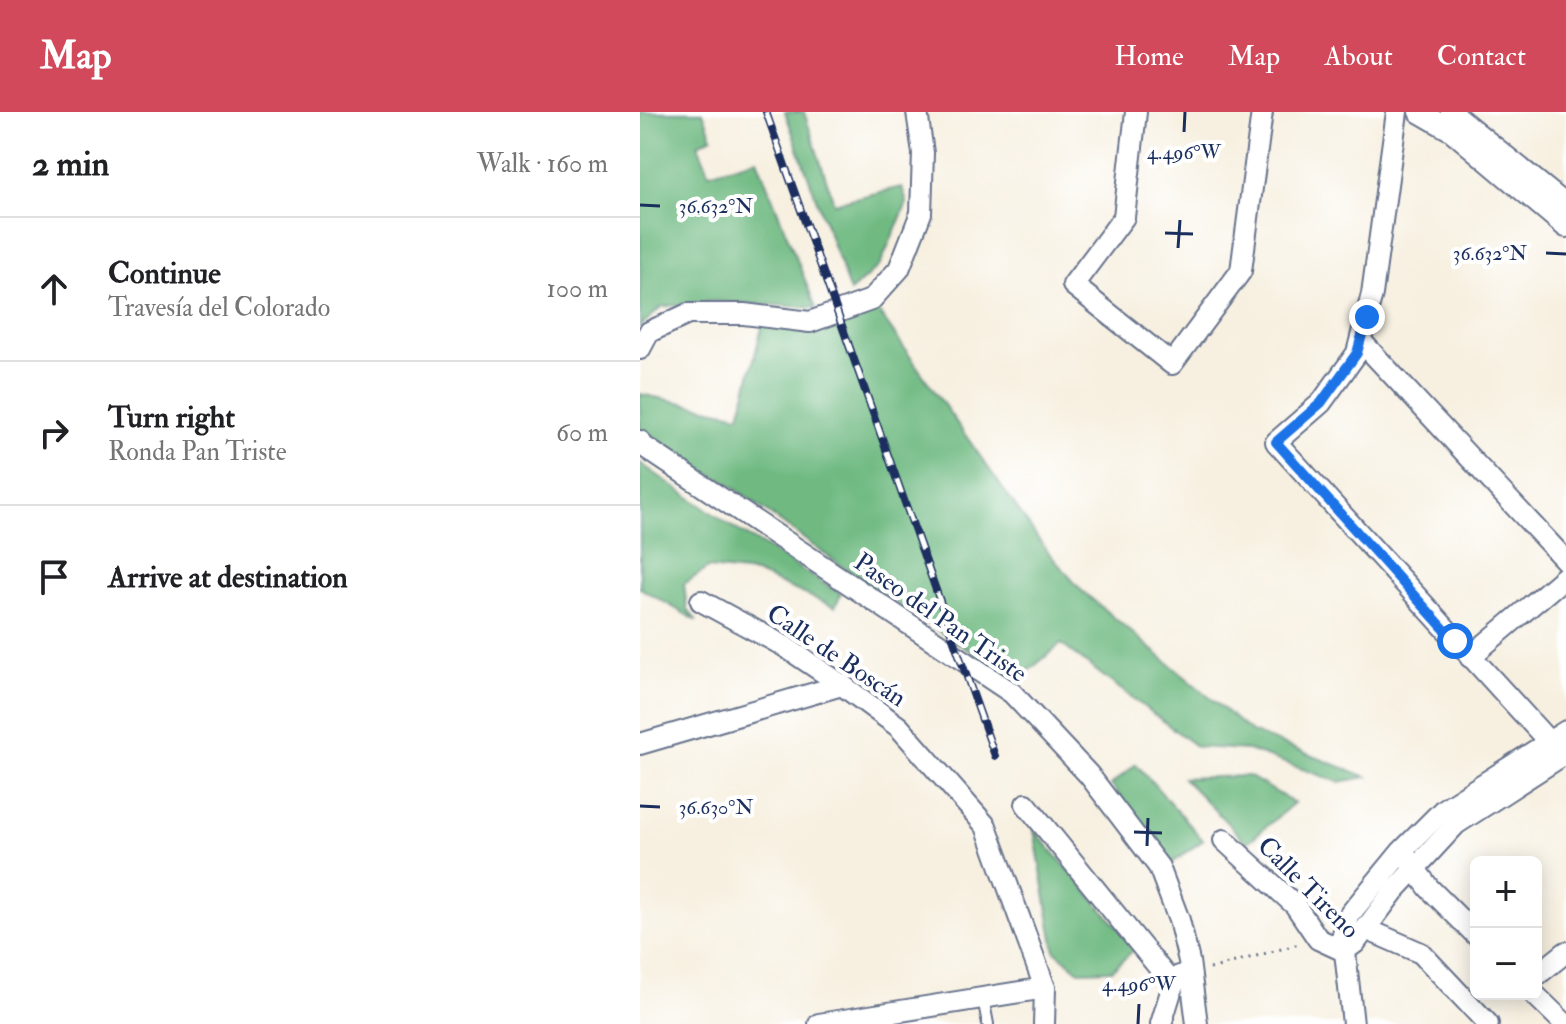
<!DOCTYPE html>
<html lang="en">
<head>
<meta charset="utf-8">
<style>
  :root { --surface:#fff; --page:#f6f6f6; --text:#202124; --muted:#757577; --line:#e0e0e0; --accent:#d1495b }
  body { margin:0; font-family:"IM FELL Double Pica",serif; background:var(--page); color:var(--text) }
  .controls { position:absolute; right:24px; bottom:24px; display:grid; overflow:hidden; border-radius:12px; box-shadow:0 4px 20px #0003 }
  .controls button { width:72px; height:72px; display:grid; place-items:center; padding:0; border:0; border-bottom:2px solid var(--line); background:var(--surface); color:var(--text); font:40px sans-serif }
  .stop { position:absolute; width:24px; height:24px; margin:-18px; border:6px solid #1a73e8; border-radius:50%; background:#fff }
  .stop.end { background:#1a73e8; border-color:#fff; box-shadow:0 2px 8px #0008 }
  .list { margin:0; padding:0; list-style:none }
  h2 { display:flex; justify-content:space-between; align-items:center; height:104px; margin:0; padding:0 32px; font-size:34px }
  h2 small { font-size:26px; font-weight:400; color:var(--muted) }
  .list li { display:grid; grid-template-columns:52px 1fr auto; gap:24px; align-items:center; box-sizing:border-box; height:144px; padding:0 32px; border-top:2px solid var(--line) }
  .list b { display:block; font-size:30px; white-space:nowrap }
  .list p { margin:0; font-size:26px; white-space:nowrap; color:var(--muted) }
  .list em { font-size:26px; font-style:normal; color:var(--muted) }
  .icon { flex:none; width:44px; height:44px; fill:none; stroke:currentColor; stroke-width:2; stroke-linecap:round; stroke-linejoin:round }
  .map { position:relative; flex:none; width:926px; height:912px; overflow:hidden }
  header { display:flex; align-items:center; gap:48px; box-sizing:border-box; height:112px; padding:0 40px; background:var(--accent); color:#fff }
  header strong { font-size:38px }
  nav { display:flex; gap:44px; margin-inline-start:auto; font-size:28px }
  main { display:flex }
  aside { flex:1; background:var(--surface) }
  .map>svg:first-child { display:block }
</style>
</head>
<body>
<header>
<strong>Map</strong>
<nav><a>Home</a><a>Map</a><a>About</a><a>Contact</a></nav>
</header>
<main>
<aside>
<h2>2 min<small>Walk · 160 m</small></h2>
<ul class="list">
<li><svg class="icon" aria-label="ahead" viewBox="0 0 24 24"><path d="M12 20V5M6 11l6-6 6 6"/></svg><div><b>Continue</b><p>Travesía del Colorado</p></div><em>100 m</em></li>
<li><svg class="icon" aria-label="right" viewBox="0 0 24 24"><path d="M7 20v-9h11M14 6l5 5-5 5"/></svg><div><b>Turn right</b><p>Ronda Pan Triste</p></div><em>60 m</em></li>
<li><svg class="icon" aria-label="arrive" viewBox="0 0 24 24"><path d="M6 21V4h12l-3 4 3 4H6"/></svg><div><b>Arrive at destination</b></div></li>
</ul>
</aside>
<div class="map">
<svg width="926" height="912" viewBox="0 0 926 912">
  <rect width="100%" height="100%" fill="#fff"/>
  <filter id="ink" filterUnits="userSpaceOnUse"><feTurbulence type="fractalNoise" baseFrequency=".0125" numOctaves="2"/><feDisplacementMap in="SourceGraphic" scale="16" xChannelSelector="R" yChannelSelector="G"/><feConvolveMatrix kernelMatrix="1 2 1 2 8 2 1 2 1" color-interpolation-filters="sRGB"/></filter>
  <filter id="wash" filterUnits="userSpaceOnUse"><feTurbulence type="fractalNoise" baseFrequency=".006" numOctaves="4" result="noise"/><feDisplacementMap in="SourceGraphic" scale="32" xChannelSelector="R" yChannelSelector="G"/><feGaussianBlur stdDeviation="1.8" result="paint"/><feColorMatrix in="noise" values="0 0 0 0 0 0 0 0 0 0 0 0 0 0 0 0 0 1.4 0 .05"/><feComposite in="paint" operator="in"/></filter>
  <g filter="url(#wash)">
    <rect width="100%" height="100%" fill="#f7f0e0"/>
    <g fill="#6fba82" stroke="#457470" stroke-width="2">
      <polygon points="0,0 63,0 72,25 58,32 69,61 117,47 176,196 73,189 21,195 0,215"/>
      <polygon points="145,0 164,0 194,91 262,75 267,91 240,153 210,180"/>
      <polygon points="236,196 406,438 441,478 611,620 727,665 699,670 608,638 557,635 421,532 376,569 219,467 83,368 9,333 0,315 0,282 100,303 123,211 190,216"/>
      <polygon points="0,351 91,414 201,482 195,495 115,461 68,456 44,472 47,497 57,509 0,476"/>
      <polygon points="496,652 563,728 532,751 471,673"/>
      <polygon points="609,664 654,691 607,731 543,666"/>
      <polygon points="394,718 496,836 472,858 439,859 415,839"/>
    </g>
  </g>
  <g filter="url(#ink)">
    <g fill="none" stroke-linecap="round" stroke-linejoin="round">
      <g stroke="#68738c" stroke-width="14">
        <polyline id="service" points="343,886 348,912"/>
      </g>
      <g stroke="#68738c" stroke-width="24">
        <g id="minor">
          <polyline points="496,0 484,105 433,173 532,252 601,159 622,0"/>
          <polyline points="757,0 732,182 717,241 681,291 636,330 909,630"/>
          <polyline points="779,0 812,19 926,115"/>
          <polyline points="811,0 926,93"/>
          <polyline points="721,229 926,449"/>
          <polyline points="0,237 9,220 48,202 104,202 170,210 231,188 259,157 281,101 283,41 277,0"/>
          <polyline points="0,329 3,334 372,581 449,663 519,755 539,808 549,849 557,912"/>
          <polyline points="61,489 144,534 202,573 259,615 346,714 405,876 404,912"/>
          <polyline points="830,545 926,464"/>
          <polyline points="0,632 202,573"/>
          <polyline points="386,692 533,873"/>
          <polyline points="584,728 655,793 678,827 704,839"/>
          <polyline points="767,746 789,776 836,823"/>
          <polyline points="726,817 781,841 848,912"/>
          <polyline points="704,839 715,831 754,779 816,712 926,641"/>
          <polyline points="896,864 926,840"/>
          <polyline points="894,882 925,912"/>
          <polyline points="179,912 405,876"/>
          <polyline points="521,912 533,873 539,864"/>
          <polyline points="713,912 703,822 710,802 761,740 804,697 926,619"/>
        </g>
      </g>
      <polyline stroke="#68738c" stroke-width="3" stroke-dasharray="2 6" stroke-linecap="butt" points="570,857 659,832"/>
      <use href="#service" stroke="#fff" stroke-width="10"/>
      <use href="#minor" stroke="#fff" stroke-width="20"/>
      <g stroke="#1b2f5e" stroke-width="8">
        <polyline id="rail" points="126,0 355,644"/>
      </g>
      <use href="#rail" stroke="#fff" stroke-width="5" stroke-dasharray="15" stroke-linecap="butt"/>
    </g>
  </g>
  <g fill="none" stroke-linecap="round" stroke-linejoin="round" filter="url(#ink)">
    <polyline stroke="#1a73e8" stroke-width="10" points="727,205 717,241 681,291 636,330 815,529"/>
  </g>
  <path fill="none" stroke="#1b2f5e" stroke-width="3" d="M544,20L545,0M0,93L20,94M525,121L553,122M538,136L540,108M906,141L926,142M0,694L20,695M494,720L522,721M507,734L508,706M498,912L499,892"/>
  <g text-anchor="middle" stroke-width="8" stroke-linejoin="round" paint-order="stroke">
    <g font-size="26" fill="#1b2f5e" stroke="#fff">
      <text transform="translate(301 505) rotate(35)" y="9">Paseo del Pan Triste</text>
      <text transform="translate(197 543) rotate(34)" y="9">Calle de Boscán</text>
      <text transform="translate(669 775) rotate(45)" y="9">Calle Tireno</text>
    </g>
  </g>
  <g font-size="20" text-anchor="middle" fill="#1b2f5e" stroke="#fff" stroke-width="8" stroke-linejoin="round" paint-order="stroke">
    <text x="544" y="47">4.496°W</text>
    <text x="76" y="101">36.632°N</text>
    <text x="850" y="148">36.632°N</text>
    <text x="76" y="702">36.630°N</text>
    <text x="499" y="879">4.496°W</text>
  </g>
</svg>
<div class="controls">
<button>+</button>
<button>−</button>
</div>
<div class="stop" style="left:815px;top:529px"></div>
<div class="stop end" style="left:727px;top:205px"></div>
</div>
</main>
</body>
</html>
